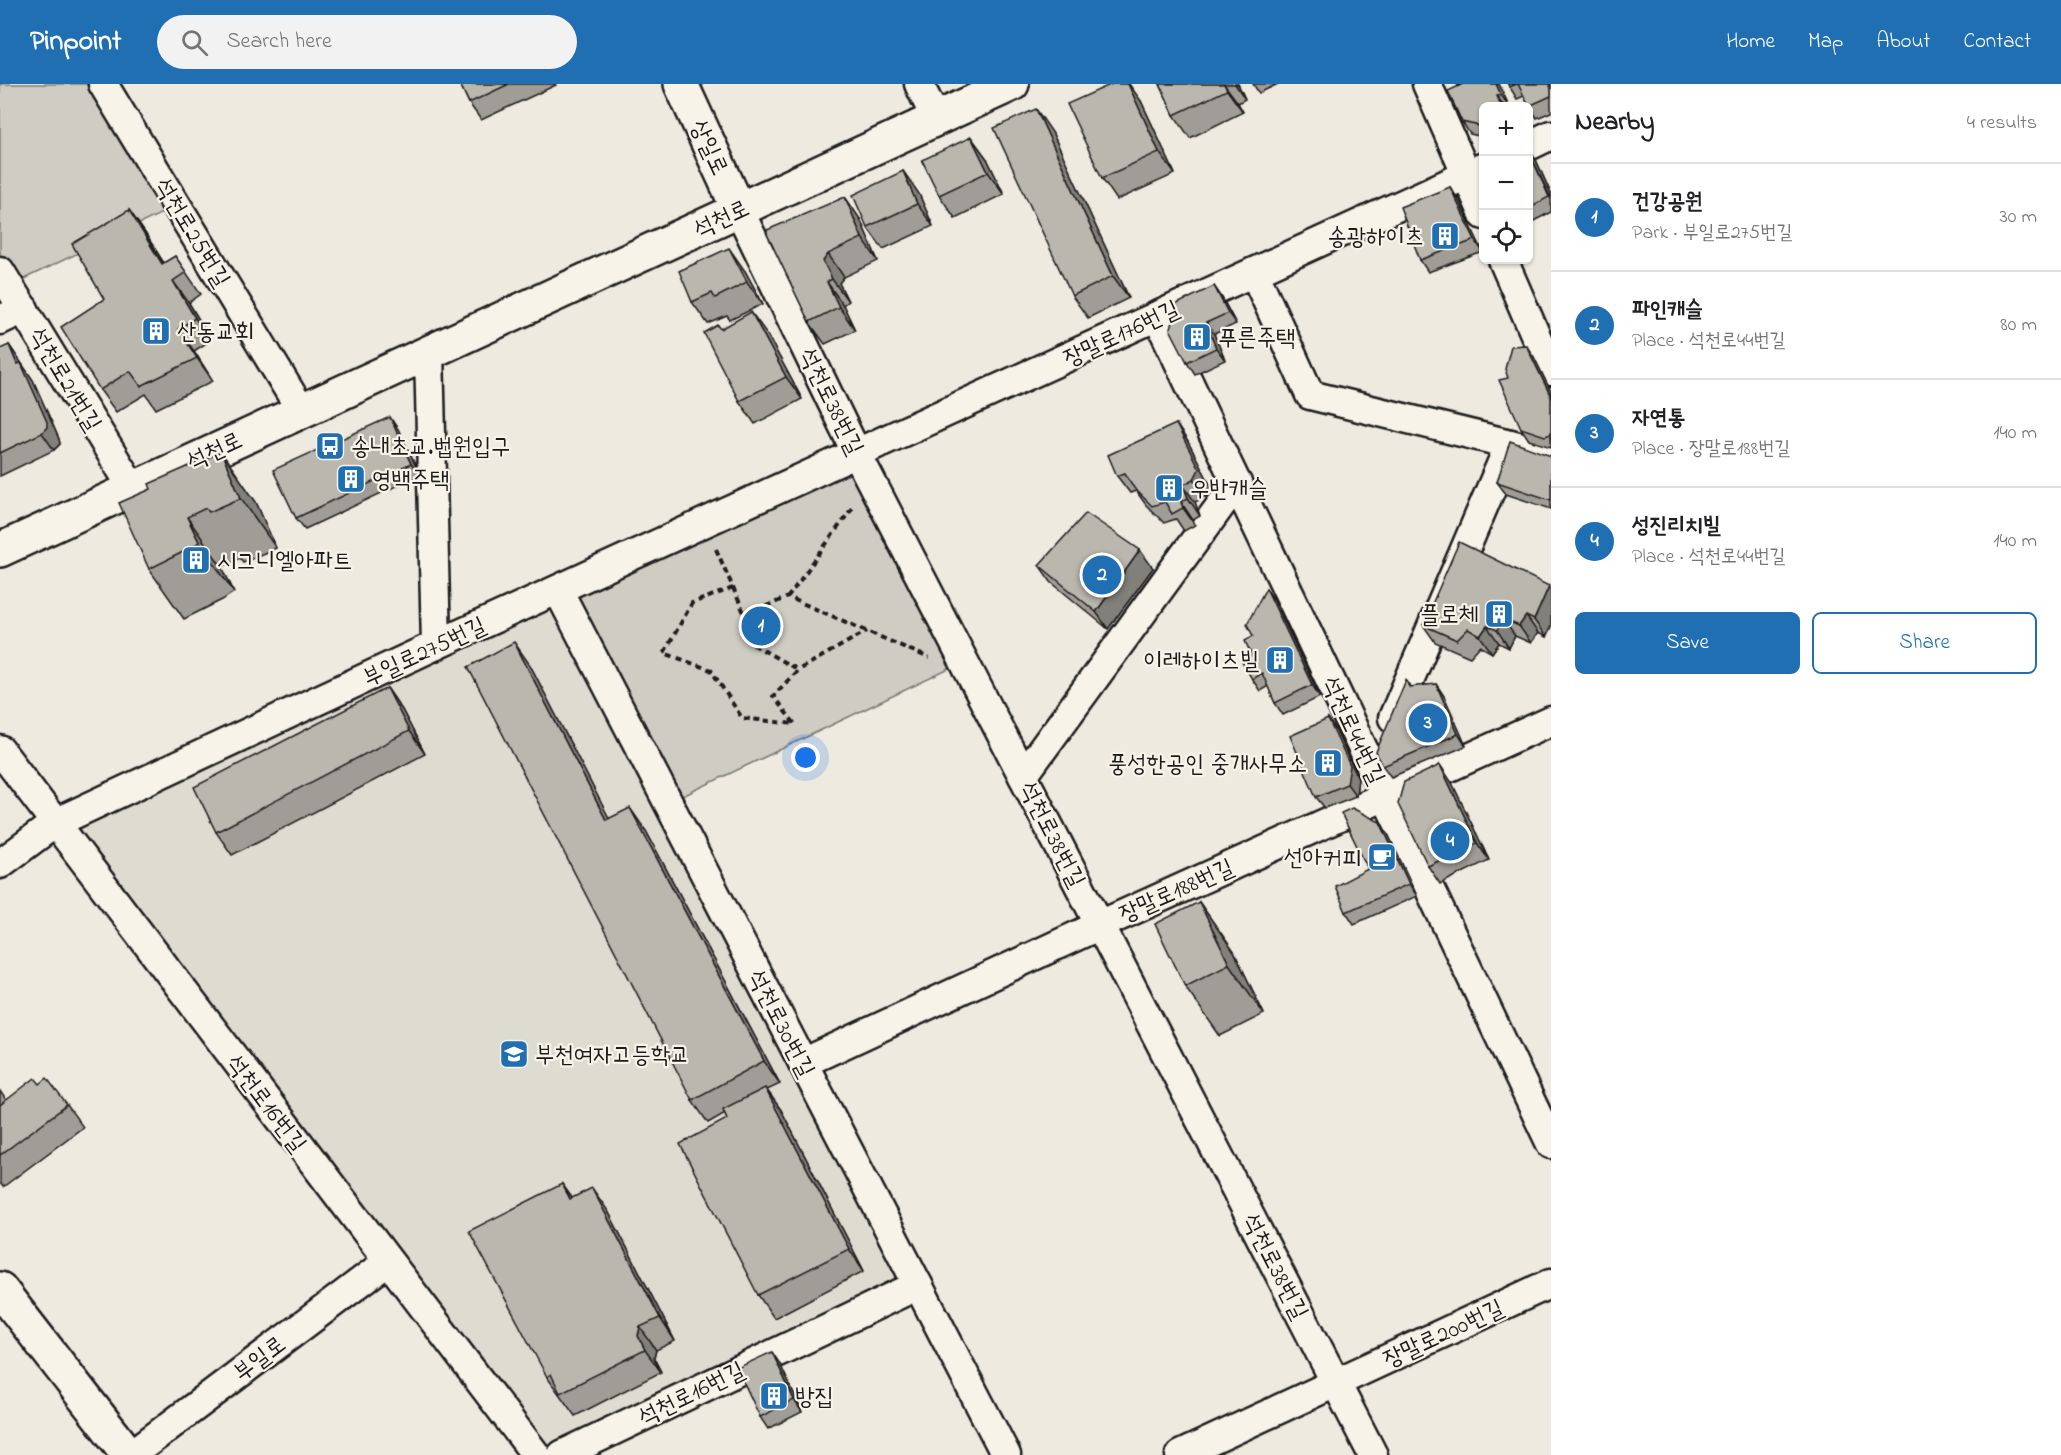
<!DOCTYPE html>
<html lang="en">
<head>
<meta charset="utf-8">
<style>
  :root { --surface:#fff; --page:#f2f2f2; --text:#202124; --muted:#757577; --line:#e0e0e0; --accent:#1f6fb2 }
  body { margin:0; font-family:"Indie Flower","Poor Story",sans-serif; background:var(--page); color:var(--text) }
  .controls { position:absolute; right:18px; top:18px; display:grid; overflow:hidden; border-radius:9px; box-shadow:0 2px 4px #0004 }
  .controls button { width:54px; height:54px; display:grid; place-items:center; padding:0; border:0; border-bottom:2px solid var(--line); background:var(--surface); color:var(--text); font:30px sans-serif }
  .you { position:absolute; left:806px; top:674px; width:21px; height:21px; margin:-15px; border:4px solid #fff; border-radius:50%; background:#1a73e8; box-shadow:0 0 0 9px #1a73e833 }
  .badge { display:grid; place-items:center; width:39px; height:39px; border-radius:50%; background:var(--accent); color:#fff; font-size:20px; font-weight:700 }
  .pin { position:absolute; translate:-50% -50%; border:3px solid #fff; box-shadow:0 2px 6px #0006 }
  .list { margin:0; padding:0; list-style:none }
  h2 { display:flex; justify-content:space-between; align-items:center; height:78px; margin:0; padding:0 24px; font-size:26px }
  h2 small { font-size:20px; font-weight:400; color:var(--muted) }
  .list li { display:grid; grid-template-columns:39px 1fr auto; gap:18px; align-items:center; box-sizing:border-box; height:108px; padding:0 24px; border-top:2px solid var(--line) }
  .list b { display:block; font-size:22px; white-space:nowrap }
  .list p { margin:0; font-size:20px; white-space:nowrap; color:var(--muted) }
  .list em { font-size:20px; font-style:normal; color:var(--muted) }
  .actions { display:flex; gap:12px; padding:18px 24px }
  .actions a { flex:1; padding:14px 0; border:2px solid var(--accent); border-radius:9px; text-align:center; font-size:21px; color:var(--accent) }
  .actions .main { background:var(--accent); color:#fff }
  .icon { flex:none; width:33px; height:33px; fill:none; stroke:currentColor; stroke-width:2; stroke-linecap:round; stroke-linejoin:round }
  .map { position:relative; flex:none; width:1551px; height:1371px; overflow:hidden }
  header { display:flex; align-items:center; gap:36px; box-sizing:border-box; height:84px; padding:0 30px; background:var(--accent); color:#fff }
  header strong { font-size:28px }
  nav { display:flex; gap:33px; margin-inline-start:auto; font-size:21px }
  .search { width:420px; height:54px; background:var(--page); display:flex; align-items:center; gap:15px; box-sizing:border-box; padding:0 21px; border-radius:33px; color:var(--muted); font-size:22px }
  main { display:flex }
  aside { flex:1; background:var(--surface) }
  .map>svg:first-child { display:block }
</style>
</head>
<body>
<header>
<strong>Pinpoint</strong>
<div class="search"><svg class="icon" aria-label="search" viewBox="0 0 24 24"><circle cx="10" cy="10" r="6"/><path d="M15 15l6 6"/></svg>Search here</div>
<nav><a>Home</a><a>Map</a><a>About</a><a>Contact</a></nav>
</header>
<main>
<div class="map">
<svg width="1551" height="1371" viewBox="0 0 1551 1371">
  <rect width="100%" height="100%" fill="#eeeae0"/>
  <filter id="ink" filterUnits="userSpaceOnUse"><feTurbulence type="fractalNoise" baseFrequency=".0167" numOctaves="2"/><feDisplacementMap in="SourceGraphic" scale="12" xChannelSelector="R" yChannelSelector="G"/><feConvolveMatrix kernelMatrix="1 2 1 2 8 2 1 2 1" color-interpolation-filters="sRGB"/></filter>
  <g filter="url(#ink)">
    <polygon fill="#dedbd1" points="558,506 918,1201 562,1371 536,1371 55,739"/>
    <g fill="#cfccc3" stroke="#767470" stroke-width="1.5">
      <polygon points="0,0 103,0 177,122 9,202 0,187"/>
      <polygon points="857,370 964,578 668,719 558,506"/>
    </g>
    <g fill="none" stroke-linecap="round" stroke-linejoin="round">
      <g stroke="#1c1c1c" stroke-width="33">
        <g id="minor">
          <polyline points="103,0 301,326"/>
          <polyline points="919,0 936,35"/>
          <polyline points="1427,0 1484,131"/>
          <polyline points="1528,62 1551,51"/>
          <polyline points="739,126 857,370 1373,1371"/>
          <polyline points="1503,176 1551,287"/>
          <polyline points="0,187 132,403"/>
          <polyline points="1254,188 1310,311 1551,370"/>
          <polyline points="1157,232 1551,1060"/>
          <polyline points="0,236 24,225"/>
          <polyline points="429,267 436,561"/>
          <polyline points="558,506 1006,1371"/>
          <polyline points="1393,634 1510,360"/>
          <polyline points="0,666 536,1371"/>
          <polyline points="1023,692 1237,399"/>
          <polyline points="0,780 55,739 436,561 1484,83"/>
          <polyline points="803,979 1100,841 1551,637"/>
          <polyline points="131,1371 387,1178"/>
          <polyline points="562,1371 918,1201"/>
          <polyline points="1180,1371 1551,1199"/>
        </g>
      </g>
      <g stroke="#1c1c1c" stroke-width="38">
        <g id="tertiary">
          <polyline points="681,0 739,126"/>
          <polyline points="0,466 1012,0"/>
          <polyline points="0,1205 129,1371"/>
        </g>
      </g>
      <g stroke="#1c1c1c" stroke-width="4" stroke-dasharray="6 4.5" stroke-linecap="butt">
        <polyline points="852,424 788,513 929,574"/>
        <polyline points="716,465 745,531 788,513"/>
        <polyline points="733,504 692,519 664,569 711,586 742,634 795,640 773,612 798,586 867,547"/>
        <polyline points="750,529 754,561 798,586"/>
      </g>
      <use href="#minor" stroke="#f7f3e8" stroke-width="28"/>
      <use href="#tertiary" stroke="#f7f3e8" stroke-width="33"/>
    </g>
    <g fill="#a09d96" stroke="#1c1c1c" stroke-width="1.5">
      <polygon points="460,0 555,0 556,1 481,36 469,19"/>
      <polygon points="1160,0 1238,0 1245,15 1238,19 1243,28 1190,54 1174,31"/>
      <polygon points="1253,0 1278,0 1259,9"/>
      <polygon points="1457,0 1499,0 1509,22 1484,22 1484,53 1470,50 1462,38 1458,2"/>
      <polygon points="1508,0 1551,0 1551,28 1537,34 1529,22 1524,12 1517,15"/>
      <polygon points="1141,17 1175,90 1117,116 1102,94"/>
      <polygon points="1052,48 1129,214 1088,234 1072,212"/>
      <polygon points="971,53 987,75 1004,110 955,134 939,111"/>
      <polygon points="1528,65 1536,76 1551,110 1551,128 1528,140"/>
      <polygon points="903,87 919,110 933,142 883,165 867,143"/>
      <polygon points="1450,103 1458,115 1483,168 1428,188 1420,176"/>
      <polygon points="845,113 860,135 878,177 844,193 839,199 848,217 843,221 855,246 825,260 809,238"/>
      <polygon points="129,126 145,149 164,179 175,172 201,210 189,219 211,256 194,267 213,297 156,325 146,310 116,328 100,306 104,215"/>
      <polygon points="745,187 763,220 730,236 727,232 708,240 692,218"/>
      <polygon points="1214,202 1222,214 1236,240 1214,250 1225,276 1195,290 1187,278"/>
      <polygon points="721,245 767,250 802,315 755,340 739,317"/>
      <polygon points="9,261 33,296 59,355 60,360 54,366 0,392 0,276"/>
      <polygon points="1534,273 1551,308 1551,363 1529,356 1521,344 1508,294"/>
      <polygon points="1176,340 1188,358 1211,402 1206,412 1195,418 1200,432 1193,436 1195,441 1184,447 1176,435 1164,439 1146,421 1136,407 1130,409 1117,392"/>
      <polygon points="398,345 420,391 305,445 296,434"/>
      <polygon points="221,368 256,418 276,464 243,478 240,474 222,483 234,508 222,516 184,535 149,485 151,405"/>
      <polygon points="1551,372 1551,425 1506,410 1497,398"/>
      <polygon points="1039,481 1153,484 1108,545 1051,498"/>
      <polygon points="1551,505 1551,542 1546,553 1538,549 1531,559 1515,552 1509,564 1499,559 1492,569 1480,562 1470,573 1435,558 1423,541"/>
      <polygon points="1274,516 1320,613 1283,631 1275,619 1268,602 1260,607 1252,595 1253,552"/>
      <polygon points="530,581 609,735 646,747 780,1000 767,1006 781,1026 864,1187 774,1234 758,1211 727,1035 725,1029 708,1039 692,1016"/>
      <polygon points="1406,596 1411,603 1436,600 1444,612 1466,662 1391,693 1383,682"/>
      <polygon points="387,604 402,626 425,670 232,771 216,748"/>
      <polygon points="1328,635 1336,647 1358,694 1356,712 1325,724 1316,713"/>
      <polygon points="1440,681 1452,699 1489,776 1440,800 1428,782"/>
      <polygon points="1388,750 1417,812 1354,840 1346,828 1368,785"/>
      <polygon points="1199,818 1234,868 1264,930 1220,952 1185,902"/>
      <polygon points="40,1000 67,1021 83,1043 3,1103 0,1099 0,1007 6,1016"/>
      <polygon points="562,1100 572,1114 608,1127 675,1257 656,1266 654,1274 661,1288 575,1332 547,1293"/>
      <polygon points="780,1280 802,1328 768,1345 760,1333"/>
    </g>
    <g fill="#82807a" stroke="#1c1c1c" stroke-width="1.5">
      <polygon points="1128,0 1129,0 1141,17 1175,90 1159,68"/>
      <polygon points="1224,0 1238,19 1243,28 1227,6"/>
      <polygon points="1235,0 1238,0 1245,15"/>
      <polygon points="1496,0 1499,0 1509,22 1501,11"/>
      <polygon points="1497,12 1504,22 1501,22"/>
      <polygon points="1036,25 1052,48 1129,214 1113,192"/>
      <polygon points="971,53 987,75 1004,110 988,88"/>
      <polygon points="1528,65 1536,76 1551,110 1551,115"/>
      <polygon points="903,87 919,110 933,142 917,120"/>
      <polygon points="1450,103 1458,115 1483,168 1475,156"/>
      <polygon points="845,113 860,135 878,177 862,154"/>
      <polygon points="129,126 145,149 174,196 162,180"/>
      <polygon points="729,164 745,187 763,220 747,198"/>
      <polygon points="828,170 844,193 839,199 848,217 832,195 823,177"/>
      <polygon points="173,197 189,219 211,256 195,234"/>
      <polygon points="827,198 843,221 855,246 839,223"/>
      <polygon points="1214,202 1222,214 1236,240 1228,229"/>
      <polygon points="751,228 767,250 802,315 786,293"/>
      <polygon points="1206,239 1214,250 1225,276 1216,264"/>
      <polygon points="178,245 194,267 213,297 197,274"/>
      <polygon points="9,261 33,296 59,355 60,360 54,366 42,349 17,280"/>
      <polygon points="1526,261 1534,273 1551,308 1551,313"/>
      <polygon points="390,333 398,345 420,391 411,380"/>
      <polygon points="1176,340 1188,358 1211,402 1206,412 1194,395"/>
      <polygon points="221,368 256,418 276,464 241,414"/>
      <polygon points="1183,401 1195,418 1200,432 1188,414"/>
      <polygon points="1181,418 1193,436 1195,441 1183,424"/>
      <polygon points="187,433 222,483 234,508 199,458"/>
      <polygon points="1140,466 1153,484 1108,545 1096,528"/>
      <polygon points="1549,502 1551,505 1551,542 1546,553 1534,536"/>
      <polygon points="1266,504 1274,516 1320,613 1312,601"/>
      <polygon points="1526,532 1538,549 1531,559 1519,542"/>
      <polygon points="1503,535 1515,552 1509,564 1497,546"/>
      <polygon points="1487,542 1499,559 1492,569 1480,552"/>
      <polygon points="514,558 530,581 622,759 606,736"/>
      <polygon points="1436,600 1444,612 1466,662 1458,650"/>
      <polygon points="387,604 402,626 425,670 409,647"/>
      <polygon points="1328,635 1336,647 1358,694 1356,712 1347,700"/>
      <polygon points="1440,681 1452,699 1489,776 1477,759"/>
      <polygon points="630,724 646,747 780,1000 764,977"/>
      <polygon points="1380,738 1388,750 1417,812 1409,800"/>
      <polygon points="1199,818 1234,868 1264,930 1229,880"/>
      <polygon points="765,1004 781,1026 864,1187 849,1165"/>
      <polygon points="562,1100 578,1122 570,1115"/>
      <polygon points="592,1104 608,1127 675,1257 660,1234"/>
      <polygon points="640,1243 656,1266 654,1274 661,1288 645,1266 638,1252"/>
      <polygon points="772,1268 780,1280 802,1328 794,1316"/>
    </g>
    <g fill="#bab7af" stroke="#1c1c1c" stroke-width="1.5">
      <polygon points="460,0 509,0 469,19"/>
      <polygon points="1112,0 1128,0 1159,68 1102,94 1067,20"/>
      <polygon points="1160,0 1224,0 1227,6 1174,31"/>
      <polygon points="1463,0 1496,0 1501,11 1497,12 1501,22 1484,22 1484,43 1462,38 1448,7"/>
      <polygon points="1508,0 1517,0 1509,3"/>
      <polygon points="1518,0 1549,0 1551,5 1551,12 1529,22"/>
      <polygon points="1036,25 1113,192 1072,212 994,44"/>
      <polygon points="971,53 988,88 939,111 922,76"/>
      <polygon points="1528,65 1549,113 1528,124"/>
      <polygon points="903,87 917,120 867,143 853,111"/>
      <polygon points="1450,103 1475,156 1420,176 1400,123"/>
      <polygon points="845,113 862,154 828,170 823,177 832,195 827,198 839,223 809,238 767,150 767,146"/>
      <polygon points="129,126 162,180 175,172 186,188 173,197 195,234 178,245 197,274 141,302 130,287 100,306 61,243 104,215 72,160"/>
      <polygon points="729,164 747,198 715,214 712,209 692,218 679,187"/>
      <polygon points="1214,202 1228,229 1206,239 1216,264 1187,278 1170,245 1177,220"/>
      <polygon points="751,228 786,293 739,317 704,249 718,241 721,245"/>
      <polygon points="9,261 17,280 21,279 47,338 47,343 42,349 0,369 0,265"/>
      <polygon points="1526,261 1551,313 1551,350 1545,352 1521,344 1499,296 1508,294 1505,285 1511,262"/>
      <polygon points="390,333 411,380 296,434 273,386"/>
      <polygon points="1176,340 1199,385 1194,395 1183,401 1188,414 1181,418 1183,424 1172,430 1165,418 1152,422 1134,404 1125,389 1117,392 1108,371"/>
      <polygon points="1510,357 1551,372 1551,416 1497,398"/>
      <polygon points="221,368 241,414 209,428 206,424 187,433 199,458 187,466 149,485 119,419 151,405 149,400"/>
      <polygon points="1086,429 1140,466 1096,528 1039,481"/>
      <polygon points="1459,458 1549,502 1534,536 1526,532 1519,542 1503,535 1497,546 1487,542 1480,552 1468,545 1457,556 1423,541"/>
      <polygon points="1266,504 1312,601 1275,619 1262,589 1252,595 1242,578 1252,572 1245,557 1253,552 1247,540"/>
      <polygon points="514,558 606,736 630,724 764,977 692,1016 468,583"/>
      <polygon points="1406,596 1409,603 1436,600 1458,650 1383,682 1376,668"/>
      <polygon points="387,604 409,647 216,748 194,703"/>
      <polygon points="1328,635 1350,682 1347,700 1316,713 1290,652"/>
      <polygon points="1440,681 1477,759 1428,782 1398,720 1404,698"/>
      <polygon points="1352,724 1380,738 1409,800 1346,828 1335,802 1368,785 1341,729"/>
      <polygon points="1199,818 1229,880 1185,902 1155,840"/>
      <polygon points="35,994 40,1000 47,994 67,1021 0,1071 0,1021"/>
      <polygon points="765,1004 849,1165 758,1211 680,1060 727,1035 723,1025"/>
      <polygon points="562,1100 570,1115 592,1104 660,1234 640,1243 638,1252 645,1266 560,1309 551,1290 547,1293 469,1147"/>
      <polygon points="772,1268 794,1316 760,1333 737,1284"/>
    </g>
  </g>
  <defs>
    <g id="building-square" transform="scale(1.5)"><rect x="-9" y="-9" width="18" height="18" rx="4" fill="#1f6fb2" stroke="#f7f3e8"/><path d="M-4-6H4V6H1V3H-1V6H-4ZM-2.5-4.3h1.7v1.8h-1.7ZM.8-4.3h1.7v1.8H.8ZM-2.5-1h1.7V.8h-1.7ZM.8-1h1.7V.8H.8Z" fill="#fff"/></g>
    <g id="bus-square" transform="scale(1.5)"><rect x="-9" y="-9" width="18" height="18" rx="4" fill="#1f6fb2" stroke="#f7f3e8"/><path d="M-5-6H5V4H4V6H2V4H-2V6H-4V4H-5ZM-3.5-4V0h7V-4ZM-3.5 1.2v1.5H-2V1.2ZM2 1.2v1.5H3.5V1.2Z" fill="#fff"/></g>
    <g id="cafe-square" transform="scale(1.5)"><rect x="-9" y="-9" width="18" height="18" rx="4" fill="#1f6fb2" stroke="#f7f3e8"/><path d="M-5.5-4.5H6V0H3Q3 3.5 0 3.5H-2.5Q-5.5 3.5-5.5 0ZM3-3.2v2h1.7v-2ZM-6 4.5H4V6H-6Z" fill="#fff"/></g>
    <g id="school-square" transform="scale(1.5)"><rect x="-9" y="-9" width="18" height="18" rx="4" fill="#1f6fb2" stroke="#f7f3e8"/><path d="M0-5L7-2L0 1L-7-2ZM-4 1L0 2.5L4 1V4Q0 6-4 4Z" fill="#fff"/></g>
  </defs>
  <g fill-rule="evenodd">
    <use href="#building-square" x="1445" y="152"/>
    <use href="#building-square" x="156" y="247"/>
    <use href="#building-square" x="1197" y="253"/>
    <use href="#bus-square" x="330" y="362"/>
    <use href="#building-square" x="351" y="395"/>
    <use href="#building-square" x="1169" y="404"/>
    <use href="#building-square" x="196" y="476"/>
    <use href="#building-square" x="1499" y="530"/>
    <use href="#building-square" x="1280" y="576"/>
    <use href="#building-square" x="1328" y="679"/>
    <use href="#cafe-square" x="1382" y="773"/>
    <use href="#school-square" x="514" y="970"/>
    <use href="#building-square" x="774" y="1312"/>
  </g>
  <g text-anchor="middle" stroke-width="4.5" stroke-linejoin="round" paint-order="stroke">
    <g font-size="24" fill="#1c1c1c" stroke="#f7f3e8">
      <text transform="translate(710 63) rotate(65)" y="8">상일로</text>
      <text transform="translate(721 134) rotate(-25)" y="8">석천로</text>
      <text transform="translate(193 148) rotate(59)" y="8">석천로25번길</text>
      <text transform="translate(1121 249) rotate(-25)" y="8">장말로176번길</text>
      <text transform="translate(66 295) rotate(59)" y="8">석천로21번길</text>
      <text transform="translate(832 317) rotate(64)" y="8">석천로38번길</text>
      <text transform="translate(214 366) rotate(-25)" y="8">석천로</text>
      <text transform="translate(424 567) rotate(-25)" y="8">부일로275번길</text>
      <text transform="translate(1354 646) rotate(65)" y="8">석천로44번길</text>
      <text transform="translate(1053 750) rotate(63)" y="8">석천로38번길</text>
      <text transform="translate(1176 806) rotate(-24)" y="8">장말로188번길</text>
      <text transform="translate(782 939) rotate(63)" y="8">석천로30번길</text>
      <text transform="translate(267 1019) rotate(53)" y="8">석천로16번길</text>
      <text transform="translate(1276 1182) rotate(63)" y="8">석천로38번길</text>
      <text transform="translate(1443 1249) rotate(-25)" y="8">장말로200번길</text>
      <text transform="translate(259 1274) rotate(-37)" y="8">부일로</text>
      <text transform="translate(691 1309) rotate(-26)" y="8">석천로16번길</text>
    </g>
    <g font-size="24" fill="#1c1c1c" stroke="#f7f3e8" text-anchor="start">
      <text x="1424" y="160" text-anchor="end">송광하이츠</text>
      <text x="177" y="255">산동교회</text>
      <text x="1218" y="261">푸른주택</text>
      <text x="351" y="370">송내초교.법원입구</text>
      <text x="372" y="403">영백주택</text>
      <text x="1190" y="412">우반캐슬</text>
      <text x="217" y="484">시그니엘아파트</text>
      <text x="1478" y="538" text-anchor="end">플로체</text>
      <text x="1259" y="584" text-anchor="end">이레하이츠빌</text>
      <text x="1307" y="687" text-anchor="end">풍성한공인 중개사무소</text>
      <text x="1361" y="781" text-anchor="end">선아커피</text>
      <text x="535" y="978">부천여자고등학교</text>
      <text x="795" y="1320">방집</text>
    </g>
  </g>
</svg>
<div class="controls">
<button>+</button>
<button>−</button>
<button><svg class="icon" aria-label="locate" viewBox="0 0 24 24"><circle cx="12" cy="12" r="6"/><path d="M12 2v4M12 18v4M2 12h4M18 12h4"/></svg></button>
</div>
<div class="you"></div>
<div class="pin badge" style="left:761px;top:542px">1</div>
<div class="pin badge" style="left:1102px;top:491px">2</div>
<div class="pin badge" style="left:1428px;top:639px">3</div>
<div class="pin badge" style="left:1450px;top:757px">4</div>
</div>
<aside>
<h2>Nearby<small>4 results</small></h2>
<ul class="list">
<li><span class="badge">1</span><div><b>건강공원</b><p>Park · 부일로275번길</p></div><em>30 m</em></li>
<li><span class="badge">2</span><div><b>파인캐슬</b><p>Place · 석천로44번길</p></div><em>80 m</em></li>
<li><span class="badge">3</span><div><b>자연통</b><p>Place · 장말로188번길</p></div><em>140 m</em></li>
<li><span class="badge">4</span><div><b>성진리치빌</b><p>Place · 석천로44번길</p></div><em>140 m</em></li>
</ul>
<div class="actions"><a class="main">Save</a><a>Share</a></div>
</aside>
</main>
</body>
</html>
